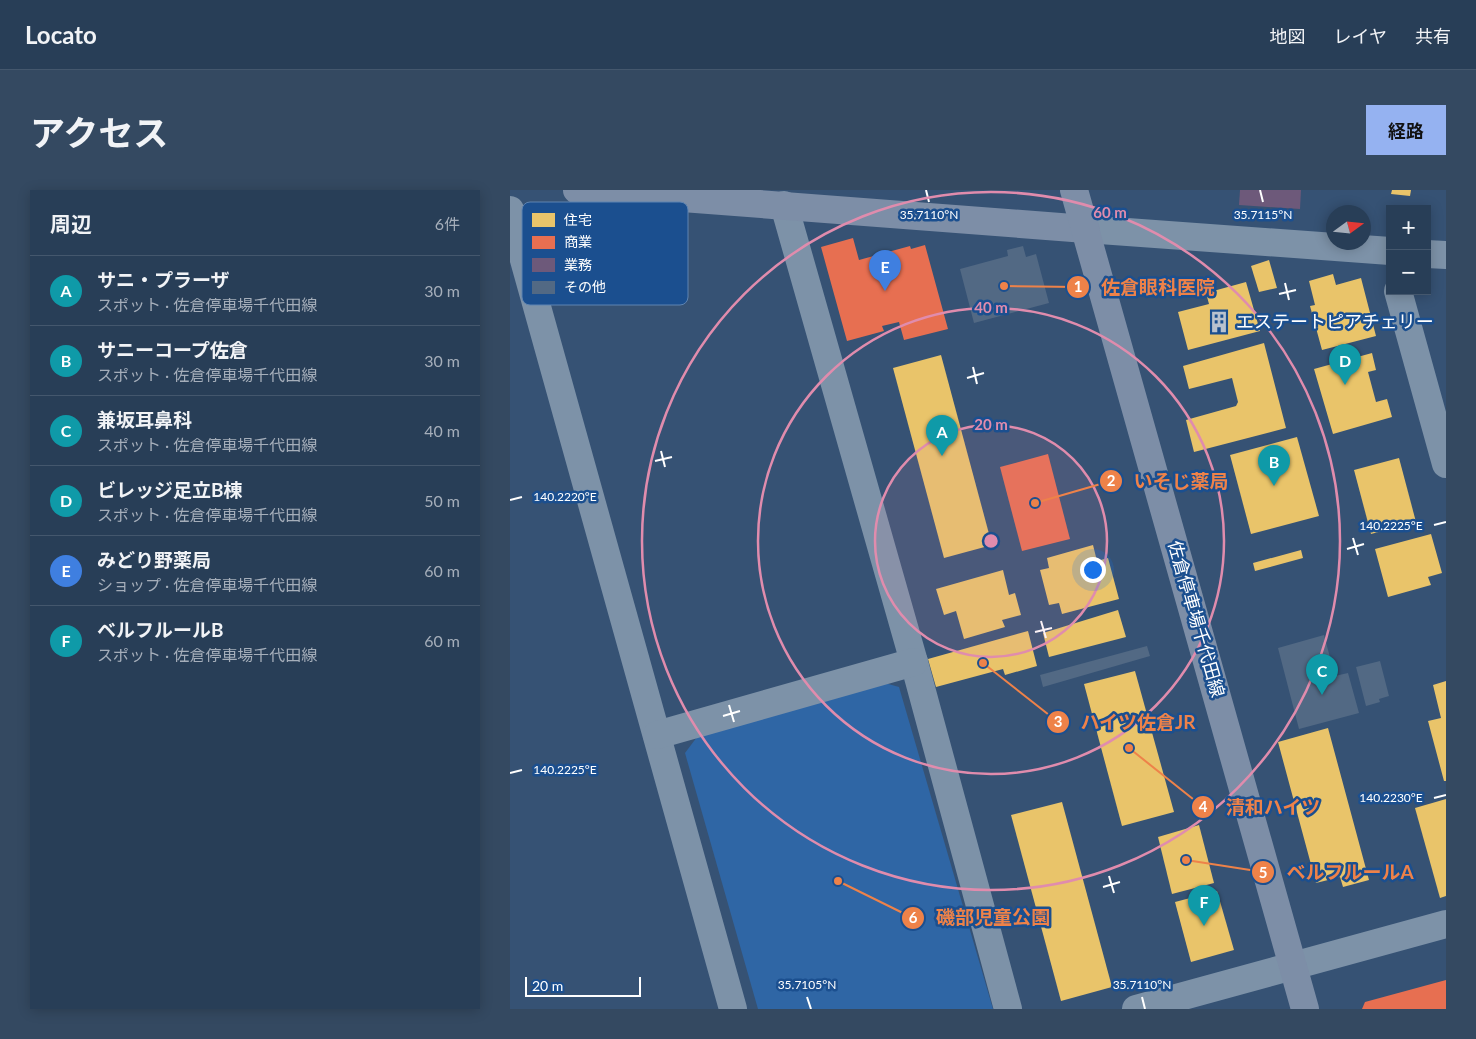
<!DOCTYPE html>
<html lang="ja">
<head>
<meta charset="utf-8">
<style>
  :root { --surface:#283e57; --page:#344961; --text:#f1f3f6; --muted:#a5aeba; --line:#44576d; --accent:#95b2f1 }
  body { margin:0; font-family:Lato,"Noto Sans JP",sans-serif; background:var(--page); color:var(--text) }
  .controls { position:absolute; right:15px; top:15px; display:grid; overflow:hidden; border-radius:0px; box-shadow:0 2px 12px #0003 }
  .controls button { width:45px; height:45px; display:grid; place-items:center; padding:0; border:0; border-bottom:1px solid var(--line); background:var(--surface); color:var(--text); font:25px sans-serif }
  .compass { position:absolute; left:816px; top:15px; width:45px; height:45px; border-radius:50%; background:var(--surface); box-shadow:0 2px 12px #0003; rotate:75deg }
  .scale { position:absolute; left:15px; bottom:12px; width:116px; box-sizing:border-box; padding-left:5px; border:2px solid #fff; border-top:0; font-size:14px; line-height:18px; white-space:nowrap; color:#fff; -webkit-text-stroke:4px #1b4f8f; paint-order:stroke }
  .you { position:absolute; left:582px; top:379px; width:18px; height:18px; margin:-12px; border:4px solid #fff; border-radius:50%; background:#1a73e8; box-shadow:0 0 0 8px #1a73e833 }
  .badge { display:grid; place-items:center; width:32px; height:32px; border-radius:50%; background:var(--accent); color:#fff; font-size:16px; font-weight:700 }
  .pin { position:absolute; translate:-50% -41px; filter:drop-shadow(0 1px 2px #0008) }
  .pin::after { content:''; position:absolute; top:26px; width:18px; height:15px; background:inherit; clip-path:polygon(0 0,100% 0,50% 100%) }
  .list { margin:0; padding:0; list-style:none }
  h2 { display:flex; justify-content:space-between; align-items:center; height:65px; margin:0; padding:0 20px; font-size:21px }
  h2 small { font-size:16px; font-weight:400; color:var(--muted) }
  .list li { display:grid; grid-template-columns:32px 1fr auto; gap:15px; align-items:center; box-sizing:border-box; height:70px; padding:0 20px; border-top:1px solid var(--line) }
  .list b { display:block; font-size:19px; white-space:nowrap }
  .list p { margin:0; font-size:16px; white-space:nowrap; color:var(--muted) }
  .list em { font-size:16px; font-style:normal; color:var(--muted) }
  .map { position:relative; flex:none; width:936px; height:819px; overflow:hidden; border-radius:0px }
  header { display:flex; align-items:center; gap:30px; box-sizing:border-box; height:70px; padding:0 25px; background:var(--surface); border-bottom:1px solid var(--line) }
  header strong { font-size:24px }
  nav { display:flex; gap:28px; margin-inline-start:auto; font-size:18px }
  .intro { display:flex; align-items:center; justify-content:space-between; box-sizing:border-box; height:120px; padding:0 30px }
  h1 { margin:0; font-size:35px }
  .button { padding:12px 22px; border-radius:0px; background:var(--accent); color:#111; font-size:18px; font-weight:700 }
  main { display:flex; gap:30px; padding:0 30px }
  aside { flex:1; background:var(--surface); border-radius:0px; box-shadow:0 2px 12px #0003 }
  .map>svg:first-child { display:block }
</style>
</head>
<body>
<header>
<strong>Locato</strong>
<nav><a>地図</a><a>レイヤ</a><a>共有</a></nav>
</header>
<div class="intro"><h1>アクセス</h1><a class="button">経路</a></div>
<main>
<aside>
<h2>周辺<small>6件</small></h2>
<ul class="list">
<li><span class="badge" style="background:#0f9aa8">A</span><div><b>サニ・プラーザ</b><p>スポット · 佐倉停車場千代田線</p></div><em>30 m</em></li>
<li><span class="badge" style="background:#0f9aa8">B</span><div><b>サニーコープ佐倉</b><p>スポット · 佐倉停車場千代田線</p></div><em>30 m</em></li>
<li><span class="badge" style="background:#0f9aa8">C</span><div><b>兼坂耳鼻科</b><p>スポット · 佐倉停車場千代田線</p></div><em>40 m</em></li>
<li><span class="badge" style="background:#0f9aa8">D</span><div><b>ビレッジ足立B棟</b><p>スポット · 佐倉停車場千代田線</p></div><em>50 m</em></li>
<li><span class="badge" style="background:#3f7fe0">E</span><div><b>みどり野薬局</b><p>ショップ · 佐倉停車場千代田線</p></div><em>60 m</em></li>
<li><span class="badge" style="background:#0f9aa8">F</span><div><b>ベルフルールB</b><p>スポット · 佐倉停車場千代田線</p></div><em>60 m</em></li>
</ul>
</aside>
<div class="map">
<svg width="936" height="819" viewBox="0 0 936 819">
  <rect width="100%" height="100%" fill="#365274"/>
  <polygon fill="#2f66a5" points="364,490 389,497 483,819 248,819 175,563 193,539"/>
  <g fill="#e9c46a">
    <polygon points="882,0 901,0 900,6 881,4"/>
    <polygon points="759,70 767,98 749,102 741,76"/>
    <polygon points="823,84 826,95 851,88 866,146 812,160 800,116 805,115 799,91"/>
    <polygon points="736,92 750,141 678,160 668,122 699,114 696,103"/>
    <polygon points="754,153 776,238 684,262 676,230 726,216 728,212 722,188 679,199 673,176"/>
    <polygon points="862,163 866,180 858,182 866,212 877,209 882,227 823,244 804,179"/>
    <polygon points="431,165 482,355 434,368 383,178"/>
    <polygon points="787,247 809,326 741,344 720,265"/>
    <polygon points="889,268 906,332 861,344 844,280"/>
    <polygon points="921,344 932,383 918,387 921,395 878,407 865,359"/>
    <polygon points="583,355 587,371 598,368 609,409 552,424 549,413 539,415 530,380 539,378 537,368"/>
    <polygon points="791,360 793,368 745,381 743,373"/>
    <polygon points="493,380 499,405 505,403 511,425 492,430 495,437 454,449 446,421 434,425 426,399"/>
    <polygon points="608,420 616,447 539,467 533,443"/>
    <polygon points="518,441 527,476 495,485 493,479 426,497 418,469"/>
    <polygon points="625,481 664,622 612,636 574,494"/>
    <polygon points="936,491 936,591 934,591 918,531 931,528 923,495"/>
    <polygon points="818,538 859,690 833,697 830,687 806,693 768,552"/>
    <polygon points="936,609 936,706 930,708 905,618"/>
    <polygon points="552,612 602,797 551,811 501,625"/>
    <polygon points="689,635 704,693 662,704 648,647"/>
    <polygon points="707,701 724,760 681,772 665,712"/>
  </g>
  <g fill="#e76f51">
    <polygon points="343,48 349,70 400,56 401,59 415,55 438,139 394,150 389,132 372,136 374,141 337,151 311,57"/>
    <polygon points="538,264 560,349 512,361 490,277"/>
    <polygon points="936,790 936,819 852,819 855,812"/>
  </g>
  <polygon fill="#6d597a" points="730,0 791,0 790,19 729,15"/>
  <g fill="#526984">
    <polygon points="513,56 516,67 526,64 539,113 464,133 450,79 498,66 497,60"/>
    <polygon points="814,445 825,486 838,483 849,523 789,539 768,458"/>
    <polygon points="637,456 640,466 533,497 530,485"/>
    <polygon points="870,471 879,506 869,509 870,512 856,516 846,477"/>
  </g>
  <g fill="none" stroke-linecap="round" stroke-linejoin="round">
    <g stroke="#7d92a8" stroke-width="28">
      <polyline points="274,15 404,472 498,819"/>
      <polyline points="0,20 223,819"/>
      <polyline points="576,39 880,61"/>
      <polyline points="917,64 936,65"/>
      <polyline points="888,101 936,274"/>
      <polyline points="147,545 404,472"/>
      <polyline points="626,819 936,734"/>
    </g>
    <g stroke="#7d8ea7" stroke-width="28">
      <polyline points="67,0 576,39"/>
      <polyline points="564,0 795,819"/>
    </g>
  </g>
  <path fill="none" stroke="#fff" stroke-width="2" d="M416,0L419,12M750,0L753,12M775,93L779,110M769,104L786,100M463,177L467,194M457,188L474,183M151,261L155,277M145,271L162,267M0,310L12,307M924,335L936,332M843,348L848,365M837,359L854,354M531,431L536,448M525,442L542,438M219,515L224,532M213,526L230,521M0,583L12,580M924,608L936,605M599,686L604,703M593,697L610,692M297,807L301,819M632,807L635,819"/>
  <circle cx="481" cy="351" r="116" fill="#e08cad" fill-opacity=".12"/>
  <g fill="none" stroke="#e08cad" stroke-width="2.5">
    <circle cx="481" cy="351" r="116"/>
    <circle cx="481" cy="351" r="233"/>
    <circle cx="481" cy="351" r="349"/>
  </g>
  <defs>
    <g id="building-bare" transform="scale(1.725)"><path d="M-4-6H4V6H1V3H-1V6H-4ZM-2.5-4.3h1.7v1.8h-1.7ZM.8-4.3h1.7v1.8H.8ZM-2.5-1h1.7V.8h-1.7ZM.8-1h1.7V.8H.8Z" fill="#b9c2ce" stroke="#1b4f8f" stroke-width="2.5" paint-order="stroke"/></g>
  </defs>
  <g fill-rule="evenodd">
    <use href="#building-bare" x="709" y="132"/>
  </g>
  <g text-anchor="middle" stroke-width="5" stroke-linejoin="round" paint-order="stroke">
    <g font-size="18" fill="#fff" stroke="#1b4f8f" text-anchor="start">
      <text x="726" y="138">エステートピアチェリー</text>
    </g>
    <g font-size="18" fill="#fff" stroke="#1b4f8f">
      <text transform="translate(686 429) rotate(74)" y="6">佐倉停車場千代田線</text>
    </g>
  </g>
  <rect x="12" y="12" width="166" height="103" rx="8" fill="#1b4f8f" stroke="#5f84b1" stroke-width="1"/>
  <rect x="22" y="23" width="23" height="14" fill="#e9c46a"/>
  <rect x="22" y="46" width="23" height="13" fill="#e76f51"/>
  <rect x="22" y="68" width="23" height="14" fill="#6d597a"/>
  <rect x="22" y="91" width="23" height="13" fill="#526984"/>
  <g font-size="14" fill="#fff">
    <text x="54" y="35">住宅</text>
    <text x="54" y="57">商業</text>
    <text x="54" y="80">業務</text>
    <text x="54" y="102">その他</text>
  </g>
  <g font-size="12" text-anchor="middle" fill="#fff" stroke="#1b4f8f" stroke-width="5" stroke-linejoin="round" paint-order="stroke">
    <text x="419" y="29">35.7110°N</text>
    <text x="753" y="29">35.7115°N</text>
    <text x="55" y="311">140.2220°E</text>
    <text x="881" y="340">140.2225°E</text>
    <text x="55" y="584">140.2225°E</text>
    <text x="881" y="612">140.2230°E</text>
    <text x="297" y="799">35.7105°N</text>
    <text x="632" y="799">35.7110°N</text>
  </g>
  <circle cx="481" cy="351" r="8" fill="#e08cad" stroke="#1b4f8f" stroke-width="2.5"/>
  <g font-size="15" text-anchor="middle" font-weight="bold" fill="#e08cad" stroke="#1b4f8f" stroke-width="5" stroke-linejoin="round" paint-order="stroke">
    <text x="600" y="28">60 m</text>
    <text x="481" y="123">40 m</text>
    <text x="481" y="240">20 m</text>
  </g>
  <path fill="none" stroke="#ee8249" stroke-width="2" d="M494 96L568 97M525 313L601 291M473 473L548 532M619 558L693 617M676 670L753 682M328 691L403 728"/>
  <g fill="#ee8249" stroke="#1b4f8f" stroke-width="2">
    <circle cx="494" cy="96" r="5"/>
    <circle cx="525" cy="313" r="5"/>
    <circle cx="473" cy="473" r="5"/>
    <circle cx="619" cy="558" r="5"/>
    <circle cx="676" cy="670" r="5"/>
    <circle cx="328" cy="691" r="5"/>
    <circle cx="568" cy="97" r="12"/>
    <circle cx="601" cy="291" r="12"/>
    <circle cx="548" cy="532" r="12"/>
    <circle cx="693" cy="617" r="12"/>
    <circle cx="753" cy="682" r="12"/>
    <circle cx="403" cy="728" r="12"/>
  </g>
  <g font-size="15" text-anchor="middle" font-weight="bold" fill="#fff">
    <text x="568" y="102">1</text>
    <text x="601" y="296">2</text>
    <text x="548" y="537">3</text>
    <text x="693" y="622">4</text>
    <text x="753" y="688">5</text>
    <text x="403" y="733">6</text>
  </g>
  <g font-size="19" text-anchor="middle" font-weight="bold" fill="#ee8249" stroke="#1b4f8f" stroke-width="5" stroke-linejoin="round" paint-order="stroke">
    <text x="648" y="104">佐倉眼科医院</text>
    <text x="671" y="298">いそじ薬局</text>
    <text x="628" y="539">ハイツ佐倉JR</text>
    <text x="763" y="624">清和ハイツ</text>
    <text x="840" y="689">ベルフルールA</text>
    <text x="483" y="734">磯部児童公園</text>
  </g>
</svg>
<div class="controls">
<button>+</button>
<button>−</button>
</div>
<svg class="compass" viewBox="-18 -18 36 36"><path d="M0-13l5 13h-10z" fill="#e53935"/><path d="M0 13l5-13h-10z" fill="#a5aeba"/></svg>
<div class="scale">20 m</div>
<div class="you"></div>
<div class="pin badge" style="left:432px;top:266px;background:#0f9aa8">A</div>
<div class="pin badge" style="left:764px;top:296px;background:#0f9aa8">B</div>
<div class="pin badge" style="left:812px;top:505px;background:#0f9aa8">C</div>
<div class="pin badge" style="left:835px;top:195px;background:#0f9aa8">D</div>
<div class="pin badge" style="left:375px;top:101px;background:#3f7fe0">E</div>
<div class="pin badge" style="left:694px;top:736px;background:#0f9aa8">F</div>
</div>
</main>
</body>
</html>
